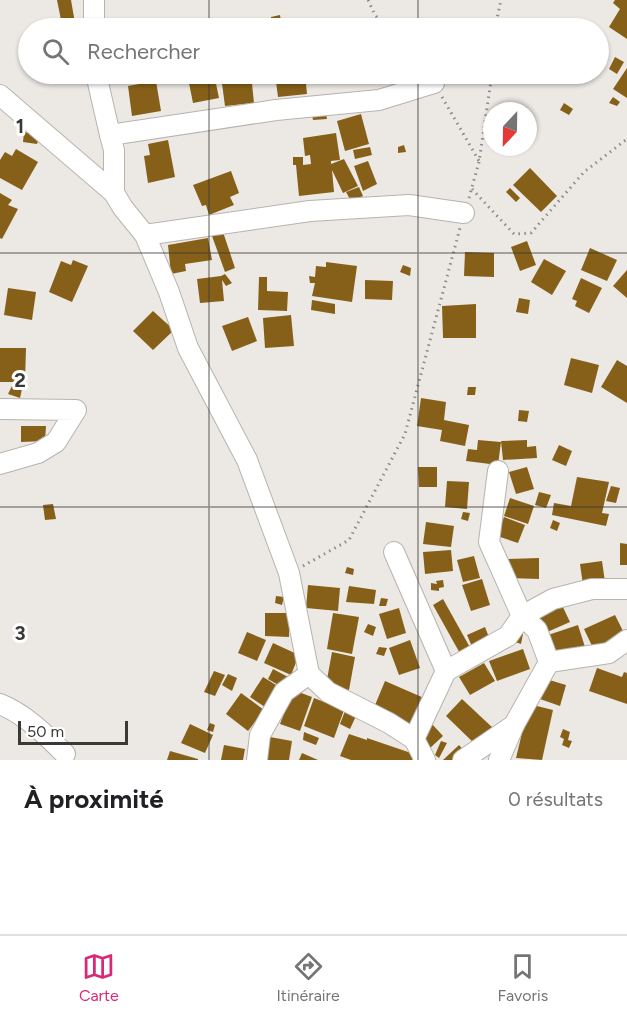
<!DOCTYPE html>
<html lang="fr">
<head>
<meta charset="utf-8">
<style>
  :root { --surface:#fff; --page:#f2f2f2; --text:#202124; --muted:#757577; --line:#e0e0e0; --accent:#db2777 }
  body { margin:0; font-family:Figtree,sans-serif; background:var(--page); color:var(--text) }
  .compass { position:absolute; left:483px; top:102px; width:54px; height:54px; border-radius:50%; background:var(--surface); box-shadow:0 2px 4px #0004; rotate:202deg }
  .scale { position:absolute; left:18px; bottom:15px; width:110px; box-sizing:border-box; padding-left:6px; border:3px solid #3a3937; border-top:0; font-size:16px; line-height:21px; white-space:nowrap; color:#3a3937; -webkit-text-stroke:4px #fff; paint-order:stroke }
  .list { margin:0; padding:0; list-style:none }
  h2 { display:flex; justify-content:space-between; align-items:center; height:78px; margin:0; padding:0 24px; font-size:26px }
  h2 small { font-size:20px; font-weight:400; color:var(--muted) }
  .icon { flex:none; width:33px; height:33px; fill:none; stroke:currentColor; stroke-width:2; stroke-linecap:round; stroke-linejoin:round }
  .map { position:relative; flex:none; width:627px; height:760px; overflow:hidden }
  .search { position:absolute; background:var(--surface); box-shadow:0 2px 4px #0004; left:18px; right:18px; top:18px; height:66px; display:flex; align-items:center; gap:15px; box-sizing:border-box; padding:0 21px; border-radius:33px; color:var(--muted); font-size:22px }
  .sheet { height:174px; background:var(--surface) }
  nav { display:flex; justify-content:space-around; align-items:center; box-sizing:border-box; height:84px; border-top:2px solid var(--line); background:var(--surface); font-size:16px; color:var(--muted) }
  nav a { display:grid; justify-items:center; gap:3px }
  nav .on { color:var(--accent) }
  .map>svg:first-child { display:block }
</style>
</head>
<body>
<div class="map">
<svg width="627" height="760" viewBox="0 0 627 760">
  <rect width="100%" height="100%" fill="#ece9e4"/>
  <g fill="#866018">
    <polygon points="57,0 71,0 75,23 62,25"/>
    <polygon points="615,0 627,0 627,39 609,27 620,9 613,3"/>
    <polygon points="280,15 282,28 242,28 242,26 271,23 271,17"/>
    <polygon points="615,57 624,62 617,74 609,69"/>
    <polygon points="627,68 627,98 613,89"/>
    <polygon points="214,74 219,98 193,103 188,78"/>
    <polygon points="251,74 254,103 225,106 221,76"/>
    <polygon points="275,74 305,74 307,94 278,97"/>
    <polygon points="575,74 589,74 585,80"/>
    <polygon points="156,81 161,111 132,116 128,86"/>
    <polygon points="613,97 620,102 617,106 609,103"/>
    <polygon points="564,103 573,109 569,115 560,110"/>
    <polygon points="326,114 327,119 313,120 312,115"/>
    <polygon points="361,114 369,144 345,151 337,121"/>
    <polygon points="24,132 40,135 37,144 23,142"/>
    <polygon points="336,133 340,160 331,161 331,164 344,159 358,186 343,193 332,170 334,192 299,196 296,165 293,165 293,157 303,157 303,165 311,164 310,155 305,156 303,138"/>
    <polygon points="168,140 175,177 148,183 144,156 150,155 148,144"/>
    <polygon points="404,145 406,152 398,153 398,147"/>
    <polygon points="370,147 372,155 355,159 353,150"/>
    <polygon points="16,149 38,162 22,190 0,178 0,160 5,152 12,156"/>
    <polygon points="368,161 377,184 363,191 354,166"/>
    <polygon points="530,168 557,196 541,212 513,185"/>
    <polygon points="231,171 239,193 230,197 234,205 209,215 206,205 202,206 193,185"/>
    <polygon points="359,187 363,196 351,201 346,192"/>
    <polygon points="510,188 520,198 516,202 506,192"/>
    <polygon points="0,193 12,200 8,205 18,209 2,239 0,238"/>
    <polygon points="223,232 235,268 225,272 212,236"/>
    <polygon points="208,238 212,260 185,264 186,271 171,274 168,245"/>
    <polygon points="527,241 536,265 520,271 511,247"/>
    <polygon points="590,248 617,260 607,281 581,270"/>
    <polygon points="465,252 494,253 494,277 464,276"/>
    <polygon points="544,259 566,271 552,295 531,282"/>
    <polygon points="73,260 88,266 72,302 49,292 61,261 71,265"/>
    <polygon points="326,262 357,266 352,302 312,296 315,283 310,283 309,276 315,277 316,266 326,267"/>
    <polygon points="403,265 411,268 410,276 400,272"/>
    <polygon points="627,270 627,298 613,286"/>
    <polygon points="225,274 232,283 226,286 222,280 224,301 200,303 197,279 221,276"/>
    <polygon points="259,277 267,277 267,291 288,292 287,311 258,310"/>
    <polygon points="581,278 602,288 589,313 575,306 577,301 572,299"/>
    <polygon points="365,280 393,281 392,300 365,299"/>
    <polygon points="8,288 36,292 32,320 4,315"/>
    <polygon points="519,298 530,300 528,314 516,312"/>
    <polygon points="312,300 335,304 335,314 311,310"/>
    <polygon points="476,304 476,338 443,338 442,306"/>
    <polygon points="153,311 174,330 153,350 133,331"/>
    <polygon points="291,315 294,346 265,348 263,318"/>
    <polygon points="248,317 257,341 232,351 222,326"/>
    <polygon points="0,348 26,348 25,382 0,382"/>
    <polygon points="571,358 599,365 592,393 564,385"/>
    <polygon points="617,360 627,366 627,403 601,387"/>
    <polygon points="12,386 22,389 20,398 8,394"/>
    <polygon points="468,387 476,387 475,395 467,395"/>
    <polygon points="421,398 446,402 444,420 469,425 465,446 440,441 442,430 417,426"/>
    <polygon points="519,410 529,411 527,422 518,421"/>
    <polygon points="21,426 46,426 45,441 21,442"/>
    <polygon points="478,440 501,442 498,465 466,461 468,449 477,450"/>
    <polygon points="527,440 527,447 536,446 537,458 503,460 501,441"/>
    <polygon points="559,445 572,451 566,466 552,460"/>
    <polygon points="418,467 437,467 437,487 419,487"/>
    <polygon points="527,467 534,489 516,494 509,472"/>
    <polygon points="577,477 609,482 602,513 609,514 606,526 552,515 554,503 571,506"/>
    <polygon points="447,481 469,482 467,509 445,507"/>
    <polygon points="611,486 620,488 616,503 606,501"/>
    <polygon points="539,492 551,495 546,508 535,505"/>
    <polygon points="510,498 534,506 528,524 504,516"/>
    <polygon points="53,504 56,519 45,520 43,505"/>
    <polygon points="463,512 470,513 468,521 461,519"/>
    <polygon points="504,517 525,525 518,543 497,536"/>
    <polygon points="553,520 560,523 557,531 550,528"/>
    <polygon points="426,522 454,526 451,547 423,544"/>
    <polygon points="620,543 627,544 627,565 620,565"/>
    <polygon points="451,550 453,571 425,574 423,552"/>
    <polygon points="474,556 480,578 463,582 457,560"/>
    <polygon points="539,558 539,579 507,578 507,559"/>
    <polygon points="602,561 605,582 583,585 580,564"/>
    <polygon points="347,567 354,569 353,575 345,573"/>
    <polygon points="482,579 490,605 471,611 462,585"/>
    <polygon points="443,580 444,587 439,588 439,591 431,590 431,583 437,584 436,581"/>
    <polygon points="308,585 340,588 338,611 306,608"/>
    <polygon points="349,586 376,590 374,604 346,602"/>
    <polygon points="276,596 284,597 282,605 275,603"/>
    <polygon points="381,598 388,599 386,606 379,606"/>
    <polygon points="443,599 472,651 462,657 433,605"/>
    <polygon points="560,601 570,622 545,633 536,612"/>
    <polygon points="399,608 406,633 387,639 379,614"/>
    <polygon points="265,613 289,613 289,637 265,636"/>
    <polygon points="333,613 359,617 352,654 327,649"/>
    <polygon points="615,615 624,633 593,648 584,629"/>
    <polygon points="368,624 376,627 373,636 364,632"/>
    <polygon points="578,625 585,647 555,657 548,635"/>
    <polygon points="485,627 490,640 473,649 467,635"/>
    <polygon points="247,632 266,640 257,661 238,653"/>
    <polygon points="515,632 523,634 521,644 512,641"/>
    <polygon points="410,640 420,668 399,675 389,648"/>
    <polygon points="273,643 299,655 291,675 264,663"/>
    <polygon points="379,647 387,648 384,656 376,654"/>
    <polygon points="523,649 530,669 497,681 489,661"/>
    <polygon points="332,652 355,657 349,690 326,685"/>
    <polygon points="484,663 495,681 470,695 459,677"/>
    <polygon points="597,668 622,677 624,672 627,673 627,704 589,691"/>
    <polygon points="273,669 290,678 285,689 268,679"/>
    <polygon points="214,671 225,675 215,696 204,692"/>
    <polygon points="228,674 237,678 232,691 222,685"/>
    <polygon points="263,677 281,688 268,709 250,697"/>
    <polygon points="546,679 566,685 560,706 540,699"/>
    <polygon points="385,681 424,698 412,727 373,710"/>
    <polygon points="293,690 312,697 300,731 280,724"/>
    <polygon points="241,693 264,710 248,731 226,714"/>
    <polygon points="314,698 344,710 334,738 304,726"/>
    <polygon points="462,699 494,729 477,746 446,716"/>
    <polygon points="529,704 553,710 542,760 516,758"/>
    <polygon points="345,711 356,716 350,729 340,724"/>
    <polygon points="210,723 215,725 213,732 207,730"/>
    <polygon points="190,724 213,735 205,753 181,743"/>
    <polygon points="432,724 443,736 429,749 418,737"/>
    <polygon points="563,729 570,732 568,740 572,741 569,748 562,745 564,739 560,737"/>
    <polygon points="304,732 319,738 316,745 303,740"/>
    <polygon points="349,734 367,740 367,738 414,754 412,760 351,760 340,756"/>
    <polygon points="270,737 292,741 289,760 265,760"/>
    <polygon points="441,741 447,743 439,758 435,755"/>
    <polygon points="224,745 245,749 243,760 221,760"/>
    <polygon points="459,745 466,753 458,760 443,760"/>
    <polygon points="170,751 198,759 198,760 167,760"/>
    <polygon points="302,753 318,760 299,760"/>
  </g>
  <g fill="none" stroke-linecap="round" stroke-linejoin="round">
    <g stroke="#b7b3af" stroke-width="22">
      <g id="minor">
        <polyline points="94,28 94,0"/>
        <polyline points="96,74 110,135 276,110 379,100 434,83"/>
        <polyline points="0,95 114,193 123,208 145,235 169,292 188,348 247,460 289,573 309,674 328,692 389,723 414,739 425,760"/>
        <polyline points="110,135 114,150 114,193"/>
        <polyline points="145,235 310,211 409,205 464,213"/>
        <polyline points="0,409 76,410 56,442 38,453 0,464"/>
        <polyline points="394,552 446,671"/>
        <polyline points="549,662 609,653 627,640"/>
        <path d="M0,704C26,715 45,734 65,754"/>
        <polyline points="414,739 446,671 508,636 522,616 553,599 592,589 627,589"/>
        <polyline points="257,760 260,735 284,692 309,674"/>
        <polyline points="463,760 514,725 549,662 537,630 522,616 489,542 498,471"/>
        <polyline points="499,760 514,725"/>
      </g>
    </g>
    <g stroke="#8d8b88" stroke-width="3" stroke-dasharray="1.5 4.5" stroke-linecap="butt">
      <polyline points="368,0 375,15 387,28"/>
      <polyline points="495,28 501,0"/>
      <polyline points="442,97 479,161"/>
      <polyline points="472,189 514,234 531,233 584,172 627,139"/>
      <polyline points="469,198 479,162 492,74"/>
      <polyline points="303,566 349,540 405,434 460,228"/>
    </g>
    <use href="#minor" stroke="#fff" stroke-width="20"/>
  </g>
  <path fill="none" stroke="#3a3937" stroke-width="1.5" stroke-opacity="0.55" d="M209,0V28M418,0V28M209,74V760M418,74V760M0,253H627M0,507H627"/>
  <g font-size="20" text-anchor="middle" font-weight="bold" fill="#3a3937" stroke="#fff" stroke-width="6" stroke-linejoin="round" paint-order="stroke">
    <text x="20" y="133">1</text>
    <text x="20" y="387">2</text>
    <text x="20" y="640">3</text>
  </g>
</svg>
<svg class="compass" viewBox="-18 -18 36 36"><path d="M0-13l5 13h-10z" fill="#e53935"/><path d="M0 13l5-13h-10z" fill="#757577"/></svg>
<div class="scale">50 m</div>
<div class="search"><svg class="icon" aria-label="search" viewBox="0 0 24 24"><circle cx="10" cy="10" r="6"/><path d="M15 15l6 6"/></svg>Rechercher</div>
</div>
<section class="sheet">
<h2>À proximité<small>0 résultats</small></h2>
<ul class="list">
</ul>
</section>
<nav>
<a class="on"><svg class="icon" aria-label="map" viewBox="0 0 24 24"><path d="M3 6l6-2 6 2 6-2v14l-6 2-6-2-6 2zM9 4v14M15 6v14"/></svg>Carte</a>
<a><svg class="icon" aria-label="directions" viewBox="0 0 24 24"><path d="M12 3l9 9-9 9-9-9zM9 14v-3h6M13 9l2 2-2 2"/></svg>Itinéraire</a>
<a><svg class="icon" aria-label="saved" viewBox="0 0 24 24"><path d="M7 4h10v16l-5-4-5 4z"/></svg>Favoris</a>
</nav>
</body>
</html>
